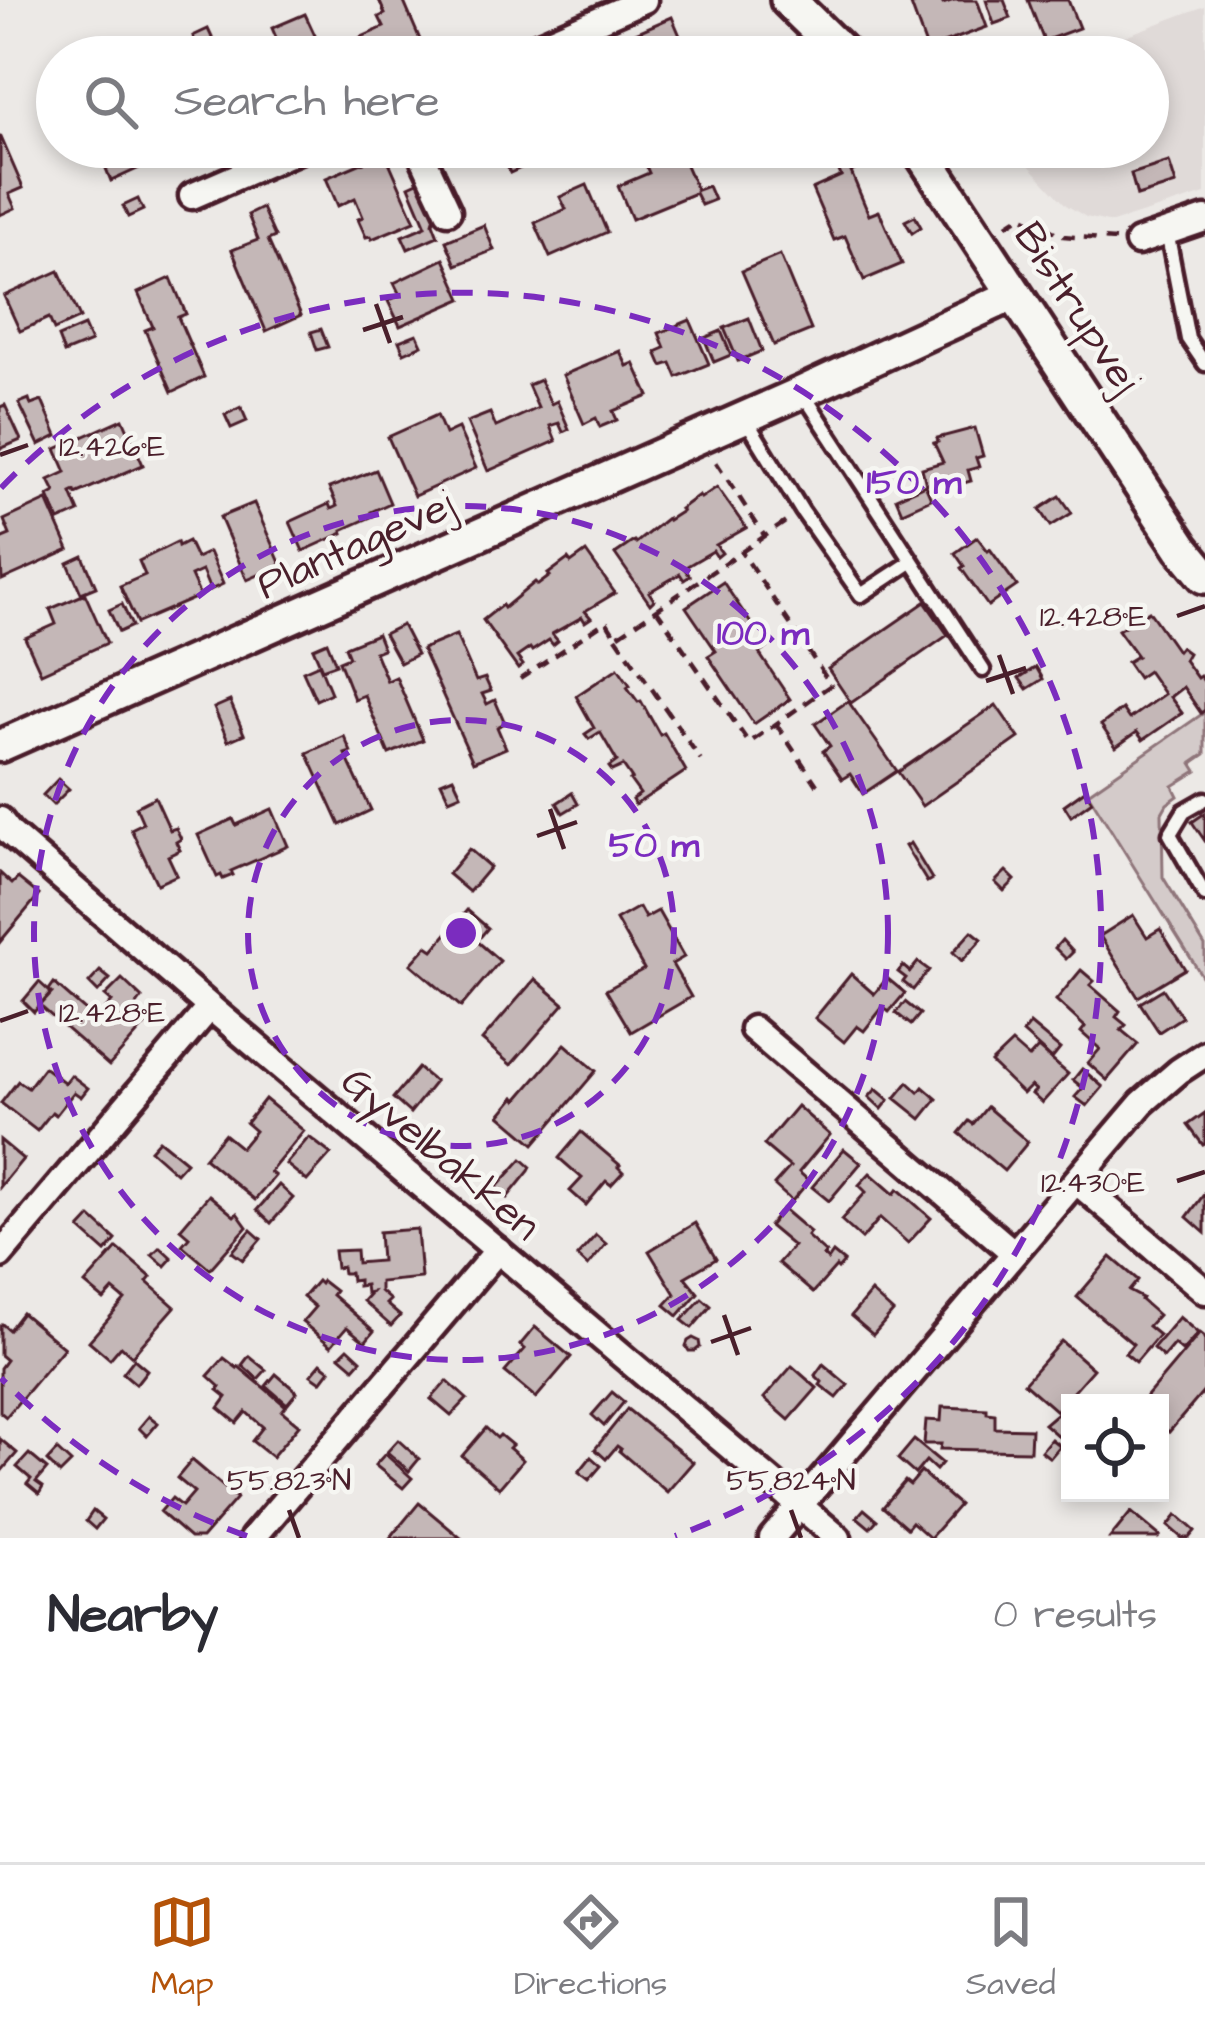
<!DOCTYPE html>
<html lang="en">
<head>
<meta charset="utf-8">
<style>
  :root { --surface:#fff; --page:#f7f7f7; --text:#2b2b33; --muted:#7c7c81; --line:#e1e1e2; --accent:#b45309 }
  body { margin:0; font-family:"Architects Daughter",sans-serif; background:var(--page); color:var(--text) }
  .controls { position:absolute; right:36px; bottom:36px; display:grid; overflow:hidden; border-radius:0px; box-shadow:0 6px 18px #0003 }
  .controls button { width:108px; height:108px; display:grid; place-items:center; padding:0; border:0; border-bottom:3px solid var(--line); background:var(--surface); color:var(--text); font:60px sans-serif }
  .list { margin:0; padding:0; list-style:none }
  h2 { display:flex; justify-content:space-between; align-items:center; height:156px; margin:0; padding:0 48px; font-size:51px }
  h2 small { font-size:39px; font-weight:400; color:var(--muted) }
  .icon { flex:none; width:66px; height:66px; fill:none; stroke:currentColor; stroke-width:2; stroke-linecap:round; stroke-linejoin:round }
  .map { position:relative; flex:none; width:1205px; height:1538px; overflow:hidden }
  .search { position:absolute; background:var(--surface); box-shadow:0 6px 18px #0003; left:36px; right:36px; top:36px; height:132px; display:flex; align-items:center; gap:30px; box-sizing:border-box; padding:0 42px; border-radius:66px; color:var(--muted); font-size:45px }
  .sheet { height:324px; background:var(--surface) }
  nav { display:flex; justify-content:space-around; align-items:center; box-sizing:border-box; height:168px; border-top:3px solid var(--line); background:var(--surface); font-size:33px; color:var(--muted) }
  nav a { display:grid; justify-items:center; gap:6px }
  nav .on { color:var(--accent) }
  .map>svg:first-child { display:block }
</style>
</head>
<body>
<div class="map">
<svg width="1205" height="1538" viewBox="0 0 1205 1538">
  <rect width="100%" height="100%" fill="#ece9e6"/>
  <filter id="ink" filterUnits="userSpaceOnUse"><feTurbulence type="fractalNoise" baseFrequency=".00833" numOctaves="2"/><feDisplacementMap in="SourceGraphic" scale="24" xChannelSelector="R" yChannelSelector="G"/><feConvolveMatrix kernelMatrix="1 2 1 2 8 2 1 2 1" color-interpolation-filters="sRGB"/></filter>
  <g filter="url(#ink)">
    <polygon fill="#e0dad8" points="1205,6 1205,194 1112,223 1086,217 1066,205 1012,147 1148,147 1148,57 1069,57"/>
    <polygon fill="#d4cbca" stroke="#8f757a" stroke-width="3" points="1205,712 1205,754 1192,763 1197,771 1173,786 1178,796 1167,804 1162,813 1163,877 1205,946 1205,981 1088,793"/>
    <g fill="#c4b7b7" stroke="#4a1f2b" stroke-width="3">
      <polygon points="379,0 403,0 424,49 407,57 337,57 339,55 337,48 384,27 379,17 385,14"/>
      <polygon points="926,0 941,0 943,4 954,0 977,0 987,27 927,49 911,5"/>
      <polygon points="986,0 1004,0 1011,18 994,24"/>
      <polygon points="1028,0 1068,0 1079,28 1044,41"/>
      <polygon points="305,14 325,57 264,57 281,49 272,28"/>
      <polygon points="672,17 689,57 643,57 633,34"/>
      <polygon points="208,29 221,57 162,57 195,41 193,36"/>
      <polygon points="0,135 23,188 9,194 15,208 0,215"/>
      <polygon points="103,147 141,147 148,164 111,181 101,156 106,154"/>
      <polygon points="498,147 566,147 510,173"/>
      <polygon points="651,147 678,147 697,190 708,186 714,200 701,205 695,193 632,219 618,186 649,173 640,152"/>
      <polygon points="758,147 800,147 785,167"/>
      <polygon points="385,153 415,221 372,239 371,236 366,237 358,219 363,217 355,198 338,206 326,178"/>
      <polygon points="849,155 855,170 851,172 869,215 879,211 902,264 864,280 845,236 834,240 812,189 841,176 835,161"/>
      <polygon points="1169,162 1176,184 1137,196 1131,174"/>
      <polygon points="422,180 436,213 433,223 438,236 408,249 402,236 426,226 409,186"/>
      <polygon points="587,185 607,232 550,257 535,223 566,209 560,197"/>
      <polygon points="138,199 143,210 128,217 123,206"/>
      <polygon points="262,208 275,237 268,240 301,315 266,331 232,250 258,240 248,215"/>
      <polygon points="915,216 921,227 912,233 905,221"/>
      <polygon points="484,225 494,250 456,265 446,241"/>
      <polygon points="780,255 811,330 774,345 742,271"/>
      <polygon points="444,259 462,299 400,326 388,301 400,295 394,283"/>
      <polygon points="59,271 80,318 54,330 49,318 20,331 4,296"/>
      <polygon points="171,278 186,314 178,317 204,377 172,392 145,330 153,327 138,293"/>
      <polygon points="749,318 762,351 738,361 724,328"/>
      <polygon points="690,320 709,364 677,377 671,363 662,366 656,352 665,348 659,333"/>
      <polygon points="84,326 91,342 64,353 58,337"/>
      <polygon points="321,329 328,347 317,350 311,332"/>
      <polygon points="721,331 731,355 714,362 704,338"/>
      <polygon points="417,334 422,345 404,353 399,341"/>
      <polygon points="620,351 627,366 634,363 649,396 613,411 617,420 600,427 596,418 584,424 563,375"/>
      <polygon points="540,380 551,404 557,401 569,429 563,432 559,423 550,426 556,441 488,471 467,422 490,413 496,427 538,408 528,385"/>
      <polygon points="29,399 31,405 42,401 57,436 39,445 19,403"/>
      <polygon points="5,405 21,440 0,449 0,407"/>
      <polygon points="241,407 247,421 231,428 225,415"/>
      <polygon points="437,415 445,434 458,428 476,468 414,496 388,437"/>
      <polygon points="123,419 143,465 76,494 75,491 71,493 79,512 59,521 48,496 55,492 49,480 66,472 56,449"/>
      <polygon points="975,428 983,456 976,458 979,467 968,470 971,481 949,487 948,483 927,489 922,468 943,462 934,443 938,442 937,438"/>
      <polygon points="376,470 390,503 371,512 373,516 342,530 343,533 303,551 290,522 329,504 331,509 337,506 329,488"/>
      <polygon points="925,485 931,499 902,512 896,498"/>
      <polygon points="717,487 746,528 716,545 722,553 717,557 713,551 684,568 690,576 684,580 680,574 649,592 654,600 650,604 615,554 634,541 636,543 667,518 668,520 682,511 680,509 699,495 701,498"/>
      <polygon points="1060,496 1072,513 1051,526 1040,509"/>
      <polygon points="47,500 69,550 2,580 0,539 10,535 4,520"/>
      <polygon points="254,503 281,565 247,580 220,517"/>
      <polygon points="977,537 988,551 990,549 1017,586 988,606 961,568 964,566 955,553"/>
      <polygon points="188,541 196,558 209,552 223,584 210,590 202,571 191,576 200,596 137,623 120,586 145,575 139,561 177,542 178,546"/>
      <polygon points="586,552 615,593 585,611 591,618 585,622 582,617 552,634 558,641 553,645 549,640 532,651 530,648 517,657 523,665 518,669 483,620 502,605 504,608 535,582 538,585 550,576 548,574 568,559 571,563"/>
      <polygon points="83,556 96,587 81,593 68,563"/>
      <polygon points="723,582 754,628 746,634 756,648 764,643 767,648 759,653 790,699 754,724 708,656 716,651 686,607"/>
      <polygon points="85,594 107,643 41,673 25,638 56,624 50,609"/>
      <polygon points="925,602 948,635 851,703 828,669"/>
      <polygon points="122,604 132,626 119,632 109,610"/>
      <polygon points="1149,611 1177,651 1180,647 1188,653 1184,660 1197,678 1200,676 1205,683 1205,710 1201,713 1183,687 1170,697 1182,713 1143,740 1137,732 1116,747 1101,725 1122,709 1129,719 1164,694 1148,671 1138,678 1127,662 1137,656 1118,630"/>
      <polygon points="402,625 417,654 400,663 384,634"/>
      <polygon points="377,634 383,649 375,652 387,681 396,677 423,740 389,754 364,695 354,699 339,661 349,657 345,647"/>
      <polygon points="456,635 476,681 485,678 491,691 482,694 487,704 495,700 505,723 497,727 506,748 473,762 422,649"/>
      <polygon points="327,642 336,664 322,669 313,648"/>
      <polygon points="319,664 331,693 316,700 303,671"/>
      <polygon points="1036,667 1043,679 1027,689 1019,678"/>
      <polygon points="618,668 630,685 627,687 638,702 641,701 660,735 664,733 686,771 635,805 632,800 640,794 630,780 632,779 623,766 612,771 609,767 617,761 600,732 589,739 585,734 594,728 576,696"/>
      <polygon points="230,701 244,734 228,741 214,708"/>
      <polygon points="848,701 897,771 863,794 850,774 842,779 823,751 830,746 815,724"/>
      <polygon points="996,705 1019,738 922,806 898,772"/>
      <polygon points="344,736 351,752 345,754 371,810 340,825 307,753"/>
      <polygon points="453,777 461,794 449,799 441,782"/>
      <polygon points="58,779 69,789 53,805 43,795"/>
      <polygon points="1085,790 1092,801 1071,816 1064,805"/>
      <polygon points="572,793 578,804 563,813 557,803"/>
      <polygon points="155,797 170,830 176,828 181,839 176,842 180,850 168,856 177,875 157,884 131,829 143,823 136,807"/>
      <polygon points="272,809 288,846 231,871 233,875 223,879 221,875 217,877 198,835 233,819 236,825"/>
      <polygon points="1205,813 1205,841 1192,822"/>
      <polygon points="910,843 932,879 927,882 905,846"/>
      <polygon points="469,849 490,867 469,892 448,874"/>
      <polygon points="1006,871 1015,880 1004,891 995,882"/>
      <polygon points="0,873 12,884 18,878 39,895 0,942"/>
      <polygon points="639,907 645,918 658,911 684,957 672,964 691,997 631,1032 606,990 644,969 616,920"/>
      <polygon points="467,910 488,928 477,941 500,961 461,1007 411,964 427,946 433,950"/>
      <polygon points="1133,915 1147,937 1160,929 1185,969 1138,997 1100,936"/>
      <polygon points="972,931 982,939 962,961 953,952"/>
      <polygon points="1062,940 1073,952 1066,959 1055,948"/>
      <polygon points="918,962 929,970 913,990 903,982 906,978 898,972 903,966 910,972"/>
      <polygon points="1081,970 1094,981 1090,985 1120,1011 1116,1017 1126,1025 1121,1030 1138,1044 1107,1080 1088,1063 1100,1049 1081,1032 1085,1027 1056,1000"/>
      <polygon points="100,971 110,979 98,992 89,983"/>
      <polygon points="851,974 874,994 887,978 905,993 889,1012 883,1007 864,1031 857,1026 844,1042 815,1018"/>
      <polygon points="122,979 142,998 131,1013 145,1025 109,1066 40,1006 52,993 49,990 54,983 96,1020 112,1002 105,996"/>
      <polygon points="535,979 564,1004 511,1065 482,1040"/>
      <polygon points="39,982 51,993 34,1012 23,1001"/>
      <polygon points="1163,989 1182,1017 1159,1032 1140,1003"/>
      <polygon points="905,1002 920,1014 911,1025 896,1013"/>
      <polygon points="1030,1024 1060,1049 1052,1059 1023,1033"/>
      <polygon points="1012,1043 1029,1058 1038,1048 1068,1074 1042,1103 1032,1094 1036,1090 1031,1086 1023,1094 991,1063"/>
      <polygon points="565,1044 596,1071 534,1144 500,1115 515,1097 517,1100"/>
      <polygon points="44,1067 65,1083 71,1075 88,1088 81,1097 74,1092 56,1115 52,1112 37,1131 1,1103 18,1081 28,1088"/>
      <polygon points="418,1068 435,1082 410,1113 393,1098"/>
      <polygon points="1082,1069 1103,1087 1087,1106 1075,1097 1083,1088 1073,1080"/>
      <polygon points="908,1082 919,1092 923,1087 937,1099 921,1119 895,1098"/>
      <polygon points="876,1089 889,1100 882,1109 869,1097"/>
      <polygon points="265,1099 304,1131 270,1172 275,1176 255,1200 204,1158 224,1134 241,1148 255,1131 246,1123"/>
      <polygon points="797,1106 830,1135 799,1172 809,1181 792,1201 774,1185 790,1167 764,1145"/>
      <polygon points="987,1107 1028,1142 1004,1171 959,1133 969,1121 973,1124"/>
      <polygon points="1205,1113 1205,1144 1203,1145 1188,1125"/>
      <polygon points="581,1132 620,1165 618,1167 623,1172 611,1185 606,1181 586,1205 570,1191 582,1178 559,1158"/>
      <polygon points="309,1137 331,1154 307,1181 286,1164"/>
      <polygon points="0,1140 23,1159 0,1187"/>
      <polygon points="159,1140 186,1162 176,1173 150,1150"/>
      <polygon points="844,1149 861,1163 829,1201 812,1187"/>
      <polygon points="522,1159 531,1167 529,1171 507,1198 495,1189"/>
      <polygon points="870,1173 894,1194 898,1189 931,1218 908,1243 880,1218 862,1239 841,1220 866,1192 859,1185"/>
      <polygon points="279,1185 293,1198 271,1223 257,1210"/>
      <polygon points="1205,1193 1205,1233 1187,1217"/>
      <polygon points="209,1195 234,1216 237,1213 247,1227 210,1269 182,1245 189,1237 180,1229"/>
      <polygon points="783,1209 810,1232 807,1236 826,1253 823,1256 828,1260 833,1253 844,1262 838,1269 836,1267 813,1293 778,1263 793,1246 769,1226"/>
      <polygon points="91,1217 116,1240 106,1252 80,1229"/>
      <polygon points="695,1223 716,1259 685,1277 698,1293 678,1316 665,1305 675,1294 649,1251"/>
      <polygon points="417,1229 421,1278 380,1282 380,1291 390,1300 386,1304 400,1316 391,1326 363,1301 371,1292 366,1293 365,1285 358,1286 358,1280 351,1281 350,1273 343,1273 342,1267 336,1268 334,1251 356,1250 357,1263 381,1261 379,1232"/>
      <polygon points="251,1230 261,1239 243,1260 232,1252"/>
      <polygon points="596,1235 606,1244 588,1266 577,1256"/>
      <polygon points="160,1247 172,1258 165,1266 152,1255"/>
      <polygon points="117,1248 151,1277 147,1282 175,1307 132,1356 121,1346 110,1359 89,1341 125,1300 113,1290 104,1300 85,1284"/>
      <polygon points="1111,1257 1138,1280 1129,1291 1142,1298 1141,1300 1158,1315 1148,1326 1159,1335 1136,1362 1125,1353 1133,1344 1077,1297"/>
      <polygon points="317,1281 320,1284 322,1281 335,1291 332,1295 374,1331 365,1342 347,1327 331,1346 302,1322 315,1307 303,1297"/>
      <polygon points="871,1292 893,1312 873,1335 851,1316"/>
      <polygon points="702,1298 711,1306 692,1328 682,1320"/>
      <polygon points="22,1313 64,1348 6,1417 0,1412 0,1368 6,1360 0,1355 0,1326 2,1324 9,1330"/>
      <polygon points="1179,1317 1198,1333 1182,1351 1174,1344 1163,1357 1153,1348"/>
      <polygon points="535,1327 571,1357 536,1398 505,1372 525,1349 520,1345"/>
      <polygon points="1200,1333 1205,1337 1205,1390 1169,1432 1160,1424 1160,1403 1141,1403"/>
      <polygon points="693,1338 699,1341 700,1347 695,1351 689,1351 686,1346 688,1341"/>
      <polygon points="1061,1341 1093,1369 1056,1411 1024,1383"/>
      <polygon points="348,1348 361,1360 354,1368 340,1356"/>
      <polygon points="249,1356 266,1370 258,1379 242,1365"/>
      <polygon points="224,1358 237,1368 238,1366 286,1406 282,1411 299,1425 272,1457 252,1441 263,1427 246,1412 237,1423 219,1408 227,1397 218,1390 220,1387 208,1376"/>
      <polygon points="134,1359 147,1370 136,1384 123,1373"/>
      <polygon points="321,1363 330,1370 321,1382 311,1375"/>
      <polygon points="823,1364 848,1385 837,1398 820,1385 822,1382 815,1375"/>
      <polygon points="792,1366 817,1388 789,1420 764,1398"/>
      <polygon points="276,1374 297,1392 287,1404 266,1386"/>
      <polygon points="447,1381 467,1399 451,1416 431,1399"/>
      <polygon points="612,1392 624,1402 604,1426 592,1415"/>
      <polygon points="942,1407 987,1409 987,1413 995,1414 995,1428 1031,1429 1030,1451 940,1449 941,1444 924,1444 926,1420 941,1421"/>
      <polygon points="627,1409 693,1462 667,1492 619,1451 621,1449 617,1446 606,1459 595,1449"/>
      <polygon points="1057,1413 1070,1424 1070,1441 1067,1444 1044,1424"/>
      <polygon points="149,1416 158,1423 147,1436 139,1428"/>
      <polygon points="486,1428 497,1438 500,1435 512,1445 509,1448 523,1460 499,1488 462,1456"/>
      <polygon points="0,1439 17,1453 0,1473"/>
      <polygon points="1051,1439 1060,1446 1050,1458 1041,1451"/>
      <polygon points="398,1440 419,1459 409,1471 387,1452"/>
      <polygon points="914,1440 942,1463 936,1470 926,1461 915,1474 898,1459"/>
      <polygon points="57,1450 71,1463 60,1474 47,1461"/>
      <polygon points="29,1454 47,1469 36,1482 43,1487 39,1494 27,1484 31,1479 17,1467"/>
      <polygon points="385,1454 412,1478 403,1488 375,1465"/>
      <polygon points="591,1457 601,1466 589,1480 579,1472"/>
      <polygon points="192,1460 237,1498 202,1538 190,1538 160,1512 172,1498 182,1506 194,1492 177,1478"/>
      <polygon points="921,1472 959,1505 930,1538 912,1522 907,1528 883,1507 905,1481 910,1485"/>
      <polygon points="419,1503 461,1538 390,1538"/>
      <polygon points="864,1509 877,1520 870,1528 857,1517"/>
      <polygon points="93,1511 103,1519 95,1529 86,1521"/>
      <polygon points="1131,1512 1160,1536 1158,1538 1110,1538"/>
      <polygon points="1177,1515 1195,1531 1189,1538 1182,1538 1168,1526"/>
    </g>
    <g fill="none" stroke-linecap="round" stroke-linejoin="round">
      <g stroke="#4a1f2b" stroke-width="21">
        <g id="service">
          <polyline points="1167,232 1188,339 1205,364"/>
          <polyline points="804,395 983,670"/>
          <polyline points="745,418 802,511 861,595 911,562"/>
          <polyline points="1205,799 1184,811 1170,834 1205,895"/>
        </g>
      </g>
      <g stroke="#4a1f2b" stroke-width="33">
        <g id="minor">
          <polyline points="512,57 644,0"/>
          <polyline points="418,147 448,211"/>
          <polyline points="192,196 305,147"/>
          <polyline points="1138,242 1205,219"/>
          <polyline points="0,820 10,833 210,1007 838,1538"/>
          <polyline points="753,1029 1014,1253"/>
          <polyline points="1076,1181 1205,1291"/>
          <polyline points="0,1255 210,1007"/>
          <polyline points="253,1538 498,1250"/>
          <polyline points="772,1538 1142,1103 1179,1071 1205,1054"/>
        </g>
      </g>
      <g stroke="#4a1f2b" stroke-width="39">
        <polyline id="tertiary" points="0,746 802,392 1015,294"/>
      </g>
      <g stroke="#4a1f2b" stroke-width="42">
        <g id="secondary">
          <polyline points="788,0 846,57"/>
          <polyline points="918,147 1182,548 1205,576"/>
        </g>
      </g>
      <g stroke="#4a1f2b" stroke-width="4.5" stroke-dasharray="12 9" stroke-linecap="butt">
        <polyline points="1007,225 1021,216 1063,236 1115,240"/>
        <polyline points="716,462 764,535"/>
        <polyline points="656,609 749,743 831,685 741,551"/>
        <polyline points="616,637 701,760"/>
        <polyline points="520,679 606,621 616,637 787,521"/>
        <polyline points="776,724 817,785"/>
      </g>
      <use href="#service" stroke="#f6f6f2" stroke-width="12"/>
      <use href="#minor" stroke="#f6f6f2" stroke-width="24"/>
      <use href="#tertiary" stroke="#f6f6f2" stroke-width="30"/>
      <use href="#secondary" stroke="#f6f6f2" stroke-width="33"/>
    </g>
  </g>
  <path fill="none" stroke="#4a1f2b" stroke-width="4.5" d="M376,304L390,343M363,330L403,317M0,455L28,445M1177,616L1205,606M999,655L1013,694M986,681L1026,668M550,809L564,849M537,836L577,822M0,1021L28,1011M1177,1181L1205,1172M724,1315L738,1355M711,1342L751,1328M289,1510L299,1538M791,1510L801,1538"/>
  <g fill="none" stroke="#7b2cbf" stroke-width="6" stroke-dasharray="21 15">
    <circle cx="461" cy="933" r="213"/>
    <circle cx="461" cy="933" r="427"/>
    <path d="M247 1536A640 640 0 0 1 1 1378M1 488A640 640 0 1 1 675 1536"/>
  </g>
  <g text-anchor="middle" stroke-width="9" stroke-linejoin="round" paint-order="stroke">
    <g font-size="42" fill="#4a1f2b" stroke="#f6f6f2">
      <text transform="translate(1079 307) rotate(57)" y="15">Bistrupvej</text>
      <text transform="translate(355 543) rotate(-24)" y="15">Plantagevej</text>
      <text transform="translate(442 1152) rotate(40)" y="15">Gyvelbakken</text>
    </g>
  </g>
  <g font-size="30" text-anchor="middle" fill="#4a1f2b" stroke="#f6f6f2" stroke-width="9" stroke-linejoin="round" paint-order="stroke">
    <text x="112" y="456">12.426°E</text>
    <text x="1093" y="626">12.428°E</text>
    <text x="112" y="1022">12.428°E</text>
    <text x="1093" y="1192">12.430°E</text>
    <text x="289" y="1490">55.823°N</text>
    <text x="791" y="1490">55.824°N</text>
  </g>
  <circle cx="461" cy="933" r="18" fill="#7b2cbf" stroke="#f6f6f2" stroke-width="6"/>
  <g font-size="36" text-anchor="middle" font-weight="bold" fill="#7b2cbf" stroke="#f6f6f2" stroke-width="9" stroke-linejoin="round" paint-order="stroke">
    <text x="914" y="493">150 m</text>
    <text x="763" y="644">100 m</text>
    <text x="654" y="856">50 m</text>
  </g>
</svg>
<div class="controls">
<button><svg class="icon" aria-label="locate" viewBox="0 0 24 24"><circle cx="12" cy="12" r="6"/><path d="M12 2v4M12 18v4M2 12h4M18 12h4"/></svg></button>
</div>
<div class="search"><svg class="icon" aria-label="search" viewBox="0 0 24 24"><circle cx="10" cy="10" r="6"/><path d="M15 15l6 6"/></svg>Search here</div>
</div>
<section class="sheet">
<h2>Nearby<small>0 results</small></h2>
<ul class="list">
</ul>
</section>
<nav>
<a class="on"><svg class="icon" aria-label="map" viewBox="0 0 24 24"><path d="M3 6l6-2 6 2 6-2v14l-6 2-6-2-6 2zM9 4v14M15 6v14"/></svg>Map</a>
<a><svg class="icon" aria-label="directions" viewBox="0 0 24 24"><path d="M12 3l9 9-9 9-9-9zM9 14v-3h6M13 9l2 2-2 2"/></svg>Directions</a>
<a><svg class="icon" aria-label="saved" viewBox="0 0 24 24"><path d="M7 4h10v16l-5-4-5 4z"/></svg>Saved</a>
</nav>
</body>
</html>
